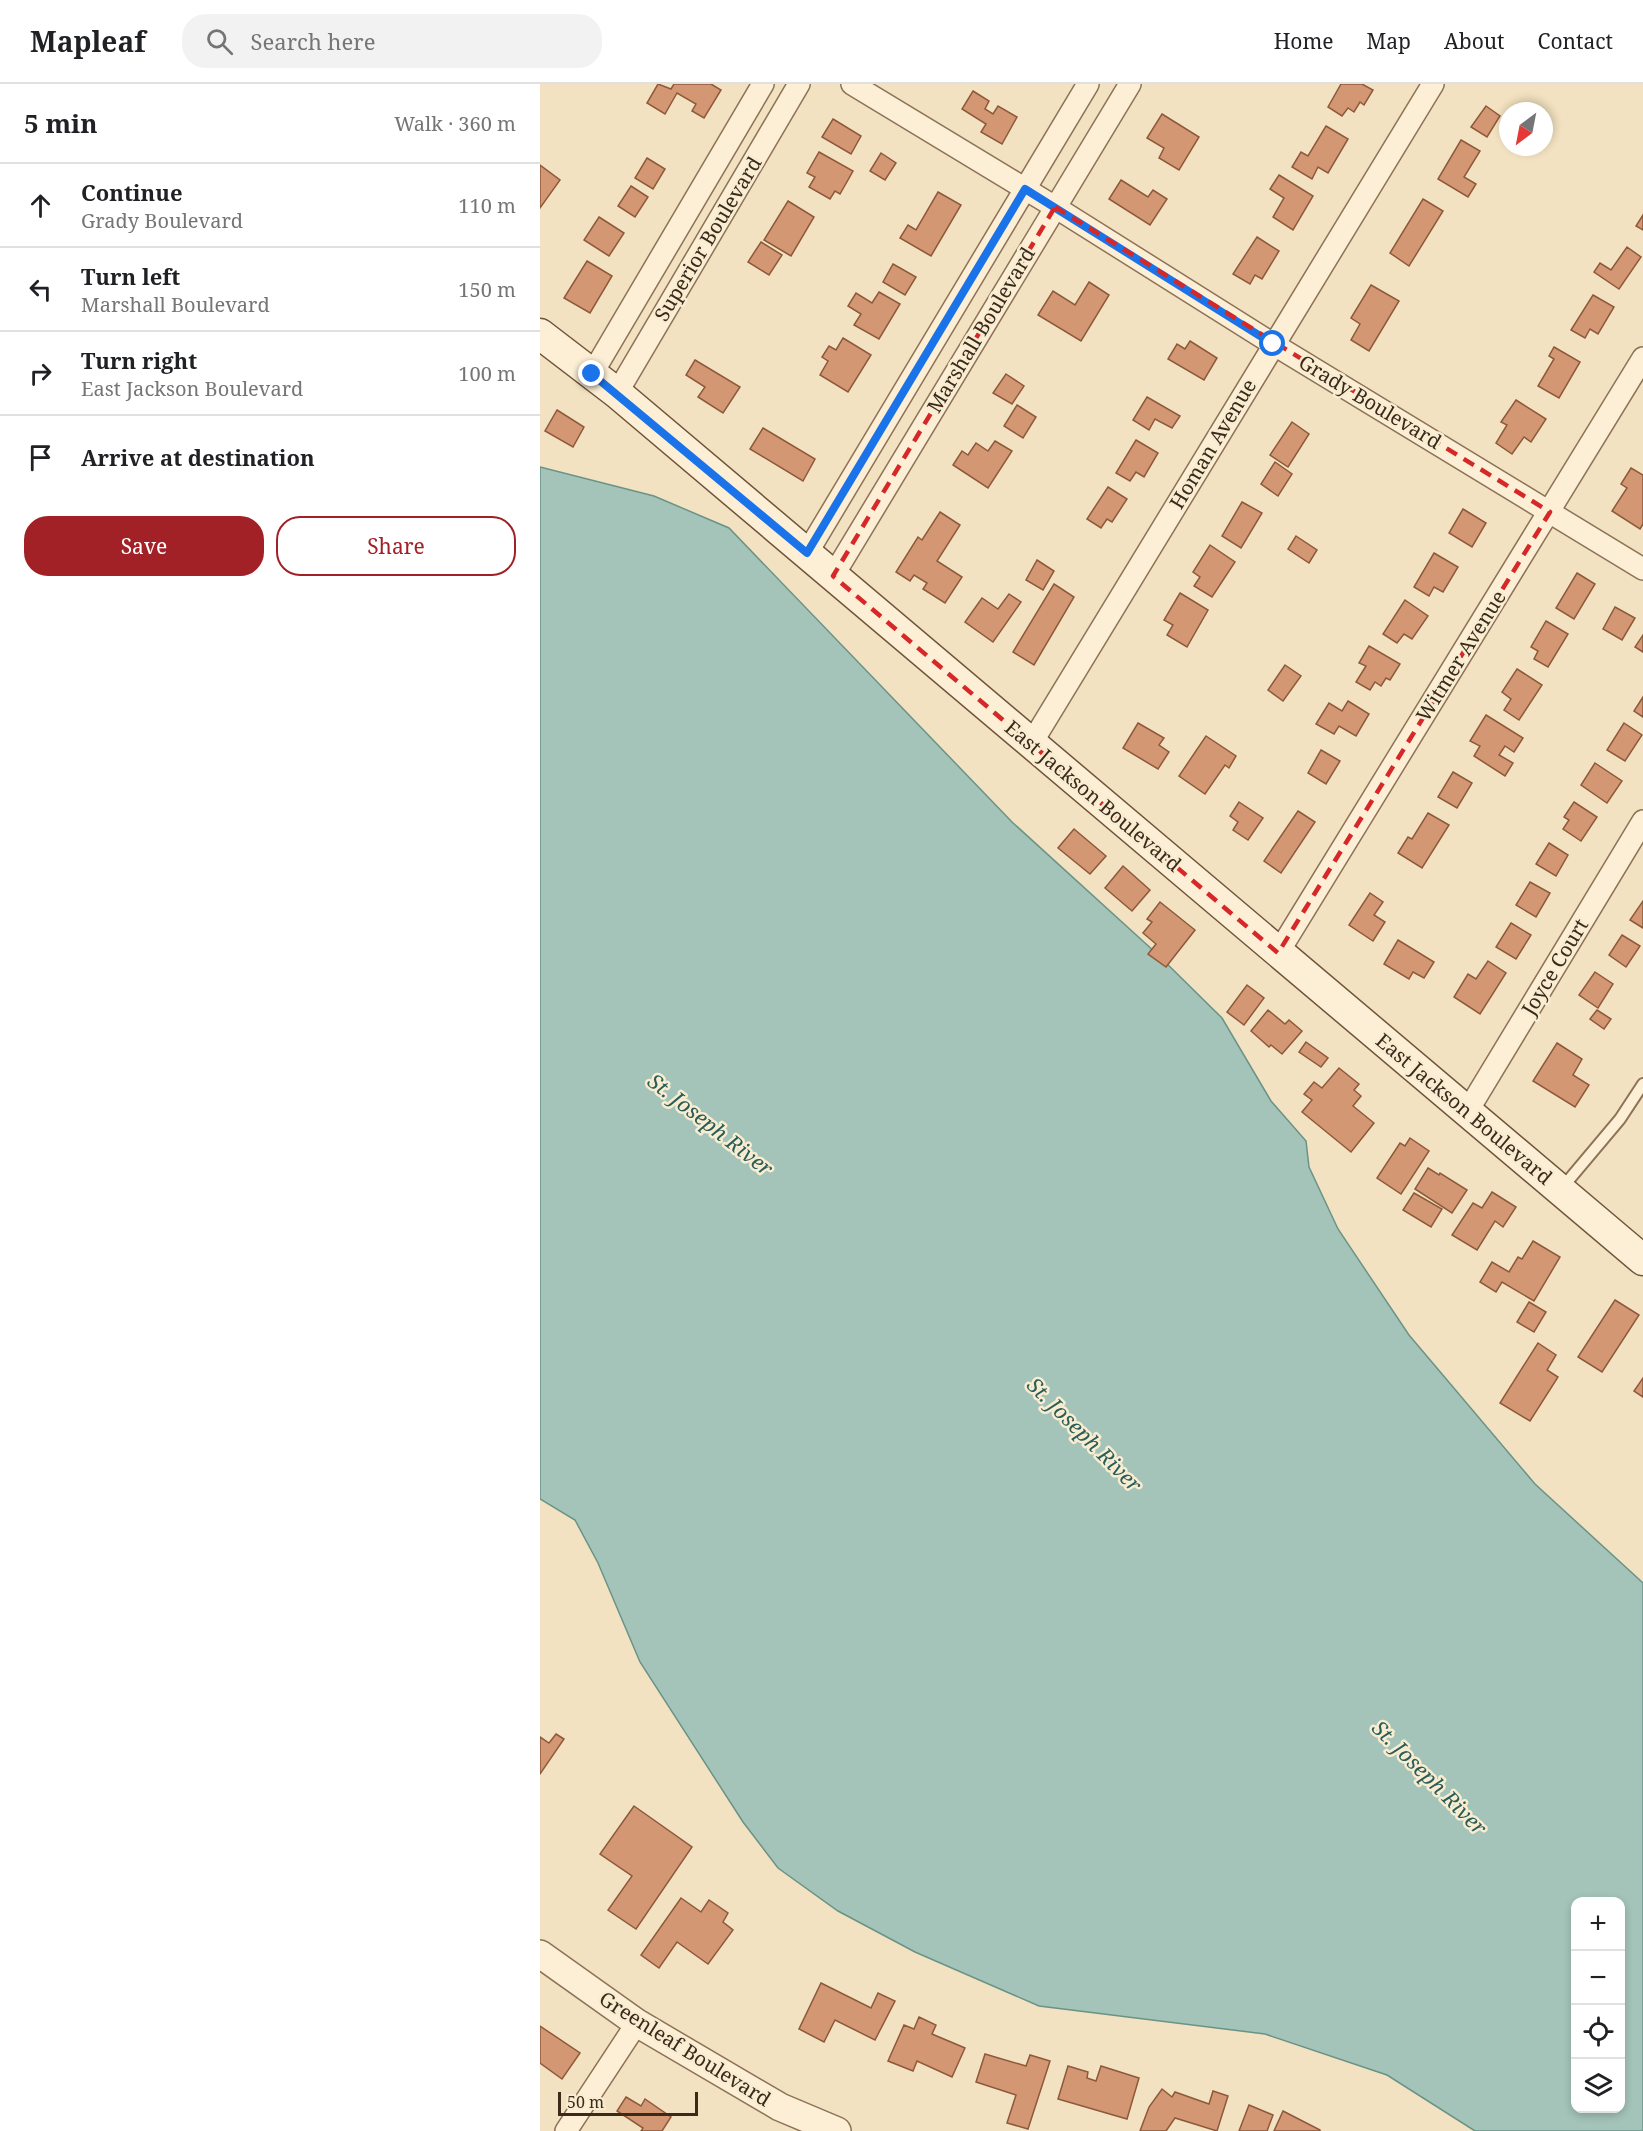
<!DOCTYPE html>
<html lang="en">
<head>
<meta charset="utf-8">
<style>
  :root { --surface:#fff; --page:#f2f2f2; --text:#202124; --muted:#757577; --line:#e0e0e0; --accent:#a12127 }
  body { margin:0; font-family:"Noto Serif",serif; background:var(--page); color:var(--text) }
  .controls { position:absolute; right:18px; bottom:18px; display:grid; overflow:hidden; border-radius:12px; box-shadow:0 3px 9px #0003 }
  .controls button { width:54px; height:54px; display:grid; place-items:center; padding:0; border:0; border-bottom:2px solid var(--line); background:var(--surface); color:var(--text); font:30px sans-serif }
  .compass { position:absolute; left:959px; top:18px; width:54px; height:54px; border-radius:50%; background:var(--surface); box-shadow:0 3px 9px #0003; rotate:212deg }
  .scale { position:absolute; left:18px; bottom:15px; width:140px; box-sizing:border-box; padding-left:6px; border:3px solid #3b2a1c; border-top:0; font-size:16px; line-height:21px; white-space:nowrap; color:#3b2a1c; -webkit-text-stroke:4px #f8ecd1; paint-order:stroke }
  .stop { position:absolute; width:18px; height:18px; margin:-14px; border:4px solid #1a73e8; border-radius:50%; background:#fff }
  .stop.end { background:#1a73e8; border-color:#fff; box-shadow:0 2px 6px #0008 }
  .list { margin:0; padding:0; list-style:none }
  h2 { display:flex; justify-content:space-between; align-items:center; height:78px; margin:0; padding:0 24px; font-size:26px }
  h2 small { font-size:20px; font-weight:400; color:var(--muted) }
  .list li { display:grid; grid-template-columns:39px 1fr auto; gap:18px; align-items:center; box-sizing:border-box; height:84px; padding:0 24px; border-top:2px solid var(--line) }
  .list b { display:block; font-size:22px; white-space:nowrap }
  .list p { margin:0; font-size:20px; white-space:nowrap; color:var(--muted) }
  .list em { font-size:20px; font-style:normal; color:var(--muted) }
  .actions { display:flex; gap:12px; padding:18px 24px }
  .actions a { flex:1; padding:14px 0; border:2px solid var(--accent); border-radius:24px; text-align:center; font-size:21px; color:var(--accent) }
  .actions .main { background:var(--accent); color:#fff }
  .icon { flex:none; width:33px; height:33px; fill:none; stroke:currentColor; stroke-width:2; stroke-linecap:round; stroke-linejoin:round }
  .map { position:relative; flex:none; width:1103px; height:2047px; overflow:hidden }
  header { display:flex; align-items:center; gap:36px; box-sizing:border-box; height:84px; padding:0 30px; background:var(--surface); border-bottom:2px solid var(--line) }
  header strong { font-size:28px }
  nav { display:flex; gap:33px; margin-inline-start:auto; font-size:21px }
  .search { width:420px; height:54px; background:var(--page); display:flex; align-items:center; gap:15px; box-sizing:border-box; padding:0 21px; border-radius:24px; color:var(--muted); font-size:22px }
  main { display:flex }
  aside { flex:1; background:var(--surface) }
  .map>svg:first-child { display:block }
</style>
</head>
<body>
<header>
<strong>Mapleaf</strong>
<div class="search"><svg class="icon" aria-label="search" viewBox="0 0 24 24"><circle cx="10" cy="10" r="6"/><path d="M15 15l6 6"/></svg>Search here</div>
<nav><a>Home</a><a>Map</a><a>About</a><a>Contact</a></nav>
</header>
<main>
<aside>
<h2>5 min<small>Walk · 360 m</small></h2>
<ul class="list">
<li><svg class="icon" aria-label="ahead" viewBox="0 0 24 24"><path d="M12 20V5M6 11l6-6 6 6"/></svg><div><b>Continue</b><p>Grady Boulevard</p></div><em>110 m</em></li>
<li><svg class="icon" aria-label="left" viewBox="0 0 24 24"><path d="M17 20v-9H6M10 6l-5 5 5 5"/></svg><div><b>Turn left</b><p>Marshall Boulevard</p></div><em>150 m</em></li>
<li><svg class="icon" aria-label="right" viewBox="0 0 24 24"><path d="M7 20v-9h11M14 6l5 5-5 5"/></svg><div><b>Turn right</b><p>East Jackson Boulevard</p></div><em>100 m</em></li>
<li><svg class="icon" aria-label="arrive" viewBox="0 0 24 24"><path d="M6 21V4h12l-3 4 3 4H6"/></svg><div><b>Arrive at destination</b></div></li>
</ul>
<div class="actions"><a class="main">Save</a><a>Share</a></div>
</aside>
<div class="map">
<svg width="1103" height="2047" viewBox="0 0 1103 2047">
  <rect width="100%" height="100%" fill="#f2e2c1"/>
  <path fill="#a4c4b9" stroke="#6a9387" stroke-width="1.5" fill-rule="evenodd" d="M0,383L114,412L189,444L472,738L616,869L682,934L731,1017L766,1057L769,1083L798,1145L869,1251L995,1400L1103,1499V2047H935L847,1991L725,1950L499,1922L375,1868L298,1827L238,1784L203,1738L100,1578L58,1479L35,1436L0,1415ZM1036,1818H1080V2024H1036Z"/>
  <g fill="#d39873" stroke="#8e593a" stroke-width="1.5">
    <polygon points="118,0 131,5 134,0 171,0 181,6 164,34 152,27 156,20 137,9 125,30 107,19"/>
    <polygon points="801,0 822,0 833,6 824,21 820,18 814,28 808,24 802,32 788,23"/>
    <polygon points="433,7 449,17 445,25 453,30 458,22 477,33 462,60 441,48 446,40 422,25"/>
    <polygon points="946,22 960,32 947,53 931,43"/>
    <polygon points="622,30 659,53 639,86 619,74 624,64 607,54"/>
    <polygon points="293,35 321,52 311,70 282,53"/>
    <polygon points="786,42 808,55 788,89 778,83 772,95 752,83 761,68 768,72"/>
    <polygon points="921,56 940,67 924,93 936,100 928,113 898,95"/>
    <polygon points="279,68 313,87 300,110 295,107 290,115 269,103 275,93 267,89"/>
    <polygon points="341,69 356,79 345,96 330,87"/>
    <polygon points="107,74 125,85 113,105 95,94"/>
    <polygon points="0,81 20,96 0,124"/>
    <polygon points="739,91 773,112 753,146 733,133 744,114 730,105"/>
    <polygon points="581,96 608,113 613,106 627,115 610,141 569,115"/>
    <polygon points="91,102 108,113 95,133 78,122"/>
    <polygon points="398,108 421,121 391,172 360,154 368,141 376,146"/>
    <polygon points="883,115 903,127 869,182 850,169"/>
    <polygon points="248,117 274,133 251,172 224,156"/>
    <polygon points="1103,131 1103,146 1096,142"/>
    <polygon points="59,133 84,149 69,172 44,156"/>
    <polygon points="717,153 739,167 722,195 715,191 710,200 693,190"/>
    <polygon points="221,158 242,171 229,191 208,178"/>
    <polygon points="1087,163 1101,173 1079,205 1054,188 1060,179 1071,186"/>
    <polygon points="47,177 72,192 50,229 24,214"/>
    <polygon points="353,180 376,193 365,211 343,198"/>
    <polygon points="549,198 569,211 541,257 498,231 513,207 535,221"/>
    <polygon points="831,201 859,217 829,267 811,256 820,240 811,234"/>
    <polygon points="339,208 360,220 339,255 314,241 321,230 308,222 316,209 332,219"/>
    <polygon points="1053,211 1074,223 1058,250 1050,245 1045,254 1031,246"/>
    <polygon points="303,254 331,271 308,308 280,291 288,277 282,273 289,262 296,266"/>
    <polygon points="650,257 677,274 664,296 628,275 637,260 645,265"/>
    <polygon points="1014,263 1040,278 1019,314 998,302 1014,275 1009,272"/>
    <polygon points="155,276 200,303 183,329 158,313 165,303 146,291"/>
    <polygon points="466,290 484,302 472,320 453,309"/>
    <polygon points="607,313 640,332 632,344 615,335 609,346 593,336"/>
    <polygon points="976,316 1006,335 991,358 984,353 972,370 956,359 967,341 961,338"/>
    <polygon points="477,321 496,333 483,354 464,342"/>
    <polygon points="17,326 44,343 33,363 5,347"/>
    <polygon points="752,338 769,350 748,383 730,371"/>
    <polygon points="223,344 275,375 263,397 210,365"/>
    <polygon points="596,356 618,369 604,393 596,388 590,397 576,389"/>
    <polygon points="455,357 472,367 448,404 413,381 422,367 428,371 436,359 448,367"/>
    <polygon points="735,378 752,390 738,412 721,400"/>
    <polygon points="1091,384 1103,391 1103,440 1100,445 1072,427 1087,404 1081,400"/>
    <polygon points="568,403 587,415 572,438 567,435 561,444 547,435"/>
    <polygon points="702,418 722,429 701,464 682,452"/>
    <polygon points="923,425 946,439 932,463 909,449"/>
    <polygon points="400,428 420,441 397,477 422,493 405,519 383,505 387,499 374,491 370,497 356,488 378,453 382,456"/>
    <polygon points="756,452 777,466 769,479 748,465"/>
    <polygon points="670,461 695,478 672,513 654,502 660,493 653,488"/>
    <polygon points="894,469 918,483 903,508 894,503 889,512 874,503"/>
    <polygon points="497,476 514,487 503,506 486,496"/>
    <polygon points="1037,489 1055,500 1034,535 1016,524"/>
    <polygon points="514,500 534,513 494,581 473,568"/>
    <polygon points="640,509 668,526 647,563 627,551 633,541 624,536"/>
    <polygon points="469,510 481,518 453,558 425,538 442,514 458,525"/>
    <polygon points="865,516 888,532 872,555 864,550 857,559 843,550"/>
    <polygon points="1075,523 1095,534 1082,556 1063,545"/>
    <polygon points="1006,537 1028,550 1008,583 994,575 998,567 991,563"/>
    <polygon points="1103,551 1103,568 1095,563"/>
    <polygon points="829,562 860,580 850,596 846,594 841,602 835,598 830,606 816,598 826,582 819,579"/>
    <polygon points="745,581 761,592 743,617 728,606"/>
    <polygon points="977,585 1002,601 979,636 964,626 971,615 962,608"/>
    <polygon points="1103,613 1103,633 1094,627"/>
    <polygon points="808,617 829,630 816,652 799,642 794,650 776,640 789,619 802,627"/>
    <polygon points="946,631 983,654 974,668 965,662 959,671 973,679 965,692 934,672 940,662 930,657"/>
    <polygon points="598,639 624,654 619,661 629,668 618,685 583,664"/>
    <polygon points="1084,639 1102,651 1085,677 1067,666"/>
    <polygon points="666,652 696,672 689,684 685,681 665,710 639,692"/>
    <polygon points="781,666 800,677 786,700 768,689"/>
    <polygon points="1055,679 1082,697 1067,719 1041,701"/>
    <polygon points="913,688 932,699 917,724 898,713"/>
    <polygon points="699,718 723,734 708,756 693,746 698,738 690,732"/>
    <polygon points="1034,718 1057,733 1041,757 1023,745 1029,736 1024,733"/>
    <polygon points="758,727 775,738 741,789 724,777"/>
    <polygon points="888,729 909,741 882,784 858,769 868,753 872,755"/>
    <polygon points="534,745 566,772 550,790 518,764"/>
    <polygon points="1009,759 1028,771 1016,792 996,780"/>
    <polygon points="583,782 610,806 592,827 565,804"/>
    <polygon points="990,798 1010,809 996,833 976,821"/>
    <polygon points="830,809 843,818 834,831 845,838 833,857 809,841"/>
    <polygon points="1103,817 1103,844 1090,836"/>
    <polygon points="620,818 655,846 626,883 608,870 616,860 603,849 612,838 607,835"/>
    <polygon points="971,839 991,851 976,875 956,863"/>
    <polygon points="1082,851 1100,862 1086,883 1069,871"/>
    <polygon points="858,856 894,878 884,894 873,888 869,895 844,880"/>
    <polygon points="948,877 966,889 940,930 914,913 928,890 936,895"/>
    <polygon points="1055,888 1073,900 1058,924 1039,911"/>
    <polygon points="707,901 724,914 704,941 687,928"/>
    <polygon points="728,926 745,940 749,936 762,947 742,970 731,961 729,963 711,947"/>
    <polygon points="1057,926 1071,935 1064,945 1050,935"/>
    <polygon points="766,958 788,974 781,983 759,968"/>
    <polygon points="1017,959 1042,975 1033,991 1049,1001 1035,1023 993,997"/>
    <polygon points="799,984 819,1000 814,1006 821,1012 813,1022 834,1039 811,1068 762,1028 772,1016 764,1010 774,998 782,1004"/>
    <polygon points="870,1054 889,1067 861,1110 837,1094 860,1059 865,1062"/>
    <polygon points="888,1084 899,1091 900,1089 927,1106 912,1129 875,1105"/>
    <polygon points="952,1108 976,1123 963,1143 955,1137 937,1166 912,1151 933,1119 942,1124"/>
    <polygon points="874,1109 902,1125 891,1143 863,1126"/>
    <polygon points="993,1157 1020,1173 994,1217 962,1198 956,1208 940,1198 952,1178 969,1188 978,1173 982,1175"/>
    <polygon points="1075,1216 1099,1231 1062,1288 1038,1273"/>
    <polygon points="989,1218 1006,1228 994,1248 977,1238"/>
    <polygon points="998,1259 1016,1271 1007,1286 1018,1293 990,1337 960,1319"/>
    <polygon points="1103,1294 1103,1313 1094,1307"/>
    <polygon points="16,1650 24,1655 0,1690 0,1653 9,1659"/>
    <polygon points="94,1722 152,1763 96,1845 68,1826 92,1792 60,1770"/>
    <polygon points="141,1814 161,1828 169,1816 188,1829 183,1838 193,1846 168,1880 137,1858 119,1884 101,1871"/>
    <polygon points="281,1899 331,1924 338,1909 355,1917 335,1956 295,1936 284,1958 259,1945"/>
    <polygon points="379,1933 396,1941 392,1950 425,1964 412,1993 377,1977 373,1987 348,1977 364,1941 374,1945"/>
    <polygon points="0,1942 40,1969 22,1995 0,1979"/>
    <polygon points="445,1970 486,1982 490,1971 510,1977 488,2045 467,2039 476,2011 436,1998"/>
    <polygon points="528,1982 548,1988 547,1994 556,1997 561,1982 599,1994 587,2035 518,2015"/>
    <polygon points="622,2005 632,2013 635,2008 669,2020 673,2007 688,2012 677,2047 635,2034 626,2047 600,2047 609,2023"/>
    <polygon points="86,2013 101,2022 105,2015 131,2033 122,2047 101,2047 103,2044 77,2027"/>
    <polygon points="709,2021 733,2031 727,2047 699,2047"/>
    <polygon points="743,2027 780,2046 780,2047 734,2047"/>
  </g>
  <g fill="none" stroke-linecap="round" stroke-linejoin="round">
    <g stroke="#8d7257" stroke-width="14">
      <polyline id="service" points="1022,1104 1080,1035 1103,1000"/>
    </g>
    <g stroke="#8d7257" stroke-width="24">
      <g id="minor">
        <polyline points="312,0 515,123 733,260 1103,485"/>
        <polyline points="52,290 223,0"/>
        <polyline points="77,309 259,0"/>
        <polyline points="267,469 548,0"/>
        <polyline points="293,492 590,0"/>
        <polyline points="491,660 893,0"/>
        <polyline points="738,869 1103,274"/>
        <polyline points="927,1028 1103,737"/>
        <polyline points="26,2047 97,1939"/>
      </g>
    </g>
    <g stroke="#8d7257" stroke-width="30">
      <polyline id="tertiary" points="0,1870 97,1939 240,2023 297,2047"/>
    </g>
    <g stroke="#6f533a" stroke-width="33">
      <polyline id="secondary" points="0,250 77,309 1103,1176"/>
    </g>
    <use href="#service" stroke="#fcefd5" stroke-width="10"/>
    <use href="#minor" stroke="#fcefd5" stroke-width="21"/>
    <use href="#tertiary" stroke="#fcefd5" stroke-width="27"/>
    <use href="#secondary" stroke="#fcefd5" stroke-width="30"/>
  </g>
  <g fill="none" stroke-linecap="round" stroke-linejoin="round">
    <polyline stroke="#1a73e8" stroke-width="8" points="52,290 267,469 485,105 733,260"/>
  </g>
  <path fill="none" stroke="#d62828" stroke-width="4.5" stroke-dasharray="12 8" stroke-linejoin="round" d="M515,123L1010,428L738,869L293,492Z"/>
  <g text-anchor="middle" stroke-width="5" stroke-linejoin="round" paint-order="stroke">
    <g font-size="20" fill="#3b2a1c" stroke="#f8ecd1">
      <text transform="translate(168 155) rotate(-59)" y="7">Superior Boulevard</text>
      <text transform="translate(441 246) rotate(-59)" y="7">Marshall Boulevard</text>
      <text transform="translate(830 318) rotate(31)" y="7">Grady Boulevard</text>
      <text transform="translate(673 360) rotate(-59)" y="7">Homan Avenue</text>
      <text transform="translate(921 572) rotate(-58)" y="7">Witmer Avenue</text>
      <text transform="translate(553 712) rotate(40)" y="7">East Jackson Boulevard</text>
      <text transform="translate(1015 883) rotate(-59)" y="7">Joyce Court</text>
      <text transform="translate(924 1025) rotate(40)" y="7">East Jackson Boulevard</text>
      <text transform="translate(145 1965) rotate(32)" y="7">Greenleaf Boulevard</text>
    </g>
    <g font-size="21" font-style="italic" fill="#2a5c58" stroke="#f8ecd1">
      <text transform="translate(170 1041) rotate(38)" y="7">St. Joseph River</text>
      <text transform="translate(544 1351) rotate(45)" y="7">St. Joseph River</text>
      <text transform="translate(889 1694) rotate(45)" y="7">St. Joseph River</text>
    </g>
  </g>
</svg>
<div class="controls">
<button>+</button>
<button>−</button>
<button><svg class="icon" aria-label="locate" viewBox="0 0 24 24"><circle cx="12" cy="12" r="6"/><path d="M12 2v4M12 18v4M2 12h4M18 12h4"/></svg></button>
<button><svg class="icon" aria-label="layers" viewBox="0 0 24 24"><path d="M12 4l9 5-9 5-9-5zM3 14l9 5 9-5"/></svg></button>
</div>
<svg class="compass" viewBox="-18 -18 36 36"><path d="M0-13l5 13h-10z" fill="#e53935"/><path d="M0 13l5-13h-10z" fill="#757577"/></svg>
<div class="scale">50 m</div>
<div class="stop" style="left:733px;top:260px"></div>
<div class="stop end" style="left:52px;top:290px"></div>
</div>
</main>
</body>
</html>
